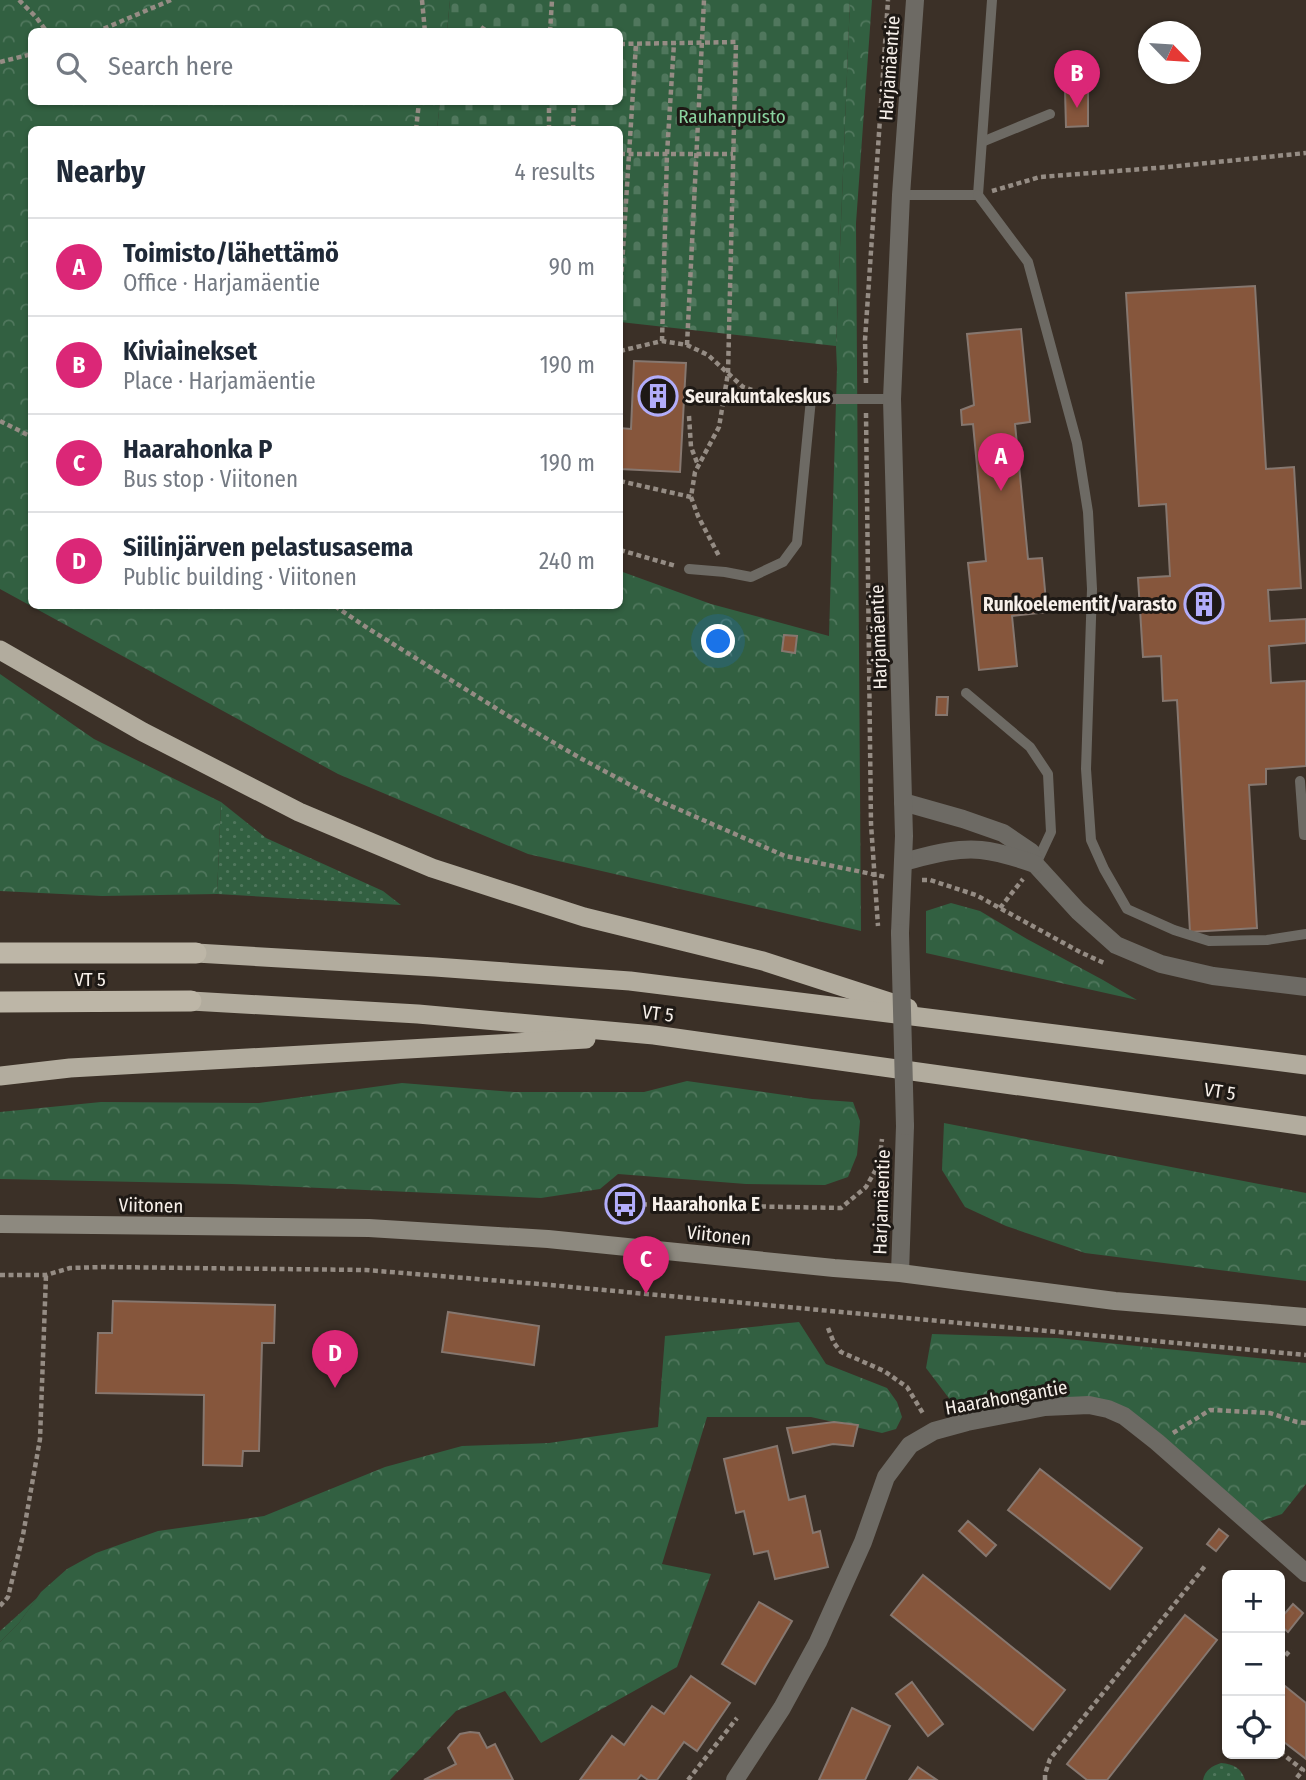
<!DOCTYPE html>
<html lang="en">
<head>
<meta charset="utf-8">
<style>
  :root { --surface:#fff; --page:#f2f2f3; --text:#1f2937; --muted:#747a83; --line:#e0e1e3; --accent:#db2777 }
  body { margin:0; font-family:"Fira Sans Condensed",sans-serif; background:var(--page); color:var(--text) }
  .controls { position:absolute; right:21px; bottom:21px; display:grid; overflow:hidden; border-radius:10px; box-shadow:0 2px 5px #0004 }
  .controls button { width:63px; height:63px; display:grid; place-items:center; padding:0; border:0; border-bottom:2px solid var(--line); background:var(--surface); color:var(--text); font:35px sans-serif }
  .compass { position:absolute; left:1138px; top:21px; width:63px; height:63px; border-radius:50%; background:var(--surface); box-shadow:0 2px 5px #0004; rotate:115deg }
  .you { position:absolute; left:719px; top:642px; width:24px; height:24px; margin:-18px; border:5px solid #fff; border-radius:50%; background:#1a73e8; box-shadow:0 0 0 10px #1a73e833 }
  .badge { display:grid; place-items:center; width:46px; height:46px; border-radius:50%; background:var(--accent); color:#fff; font-size:23px; font-weight:700 }
  .pin { position:absolute; translate:-50% -58px; filter:drop-shadow(0 2px 4px #0008) }
  .pin::after { content:''; position:absolute; top:37px; width:24px; height:21px; background:inherit; clip-path:polygon(0 0,100% 0,50% 100%) }
  .list { margin:0; padding:0; list-style:none }
  h2 { display:flex; justify-content:space-between; align-items:center; height:91px; margin:0; padding:0 28px; font-size:30px }
  h2 small { font-size:23px; font-weight:400; color:var(--muted) }
  .list li { display:grid; grid-template-columns:46px 1fr auto; gap:21px; align-items:center; box-sizing:border-box; height:98px; padding:0 28px; border-top:2px solid var(--line) }
  .list b { display:block; font-size:26px; white-space:nowrap }
  .list p { margin:0; font-size:23px; white-space:nowrap; color:var(--muted) }
  .list em { font-size:23px; font-style:normal; color:var(--muted) }
  .icon { flex:none; width:38px; height:38px; fill:none; stroke:currentColor; stroke-width:2; stroke-linecap:round; stroke-linejoin:round }
  .map { position:relative; flex:none; width:1306px; height:1780px; overflow:hidden }
  .search { position:absolute; background:var(--surface); box-shadow:0 2px 5px #0004; left:28px; top:28px; width:595px; height:77px; display:flex; align-items:center; gap:18px; box-sizing:border-box; padding:0 24px; border-radius:10px; color:var(--muted); font-size:26px }
  .panel { position:absolute; background:var(--surface); box-shadow:0 2px 5px #0004; left:28px; top:126px; width:595px; height:483px; border-radius:10px }
  .map>svg:first-child { display:block }
</style>
</head>
<body>
<div class="map">
<svg width="1306" height="1780" viewBox="0 0 1306 1780">
  <defs>
    <pattern id="grass-dots" width="8" height="8" patternUnits="userSpaceOnUse" patternTransform="scale(1.75)"><rect width="8" height="8" fill="#326041"/><path d="M2 2h.1M6 6h.1" fill="none" stroke="#50775d" stroke-width="1.8" stroke-linecap="round"/></pattern>
    <pattern id="forest-crowns" width="20" height="18" patternUnits="userSpaceOnUse" patternTransform="scale(1.75)"><rect width="20" height="18" fill="#326041"/><path d="M2 6a3 3 0 1 1 6 0M12 15a3 3 0 1 1 6 0" fill="none" stroke="#50775d"/></pattern>
    <pattern id="cemetery-stones" width="16" height="16" patternUnits="userSpaceOnUse" patternTransform="scale(1.75)"><rect width="16" height="16" fill="#326041"/><path d="M2 7V4a2 2 0 0 1 4 0v3zM10 15v-3a2 2 0 0 1 4 0v3z" fill="#50775d"/></pattern>
  </defs>
  <rect width="100%" height="100%" fill="#3b3027"/>
  <g fill="url(#grass-dots)">
    <polygon points="221,802 266,838 383,891 401,905 217,894"/>
    <polygon points="37,1598 19,1623 0,1642 0,1631"/>
    <path d="M1221,1763C1234,1764 1241,1768 1245,1780H1203C1205,1770 1212,1766 1221,1763Z"/>
  </g>
  <g fill="url(#forest-crowns)">
    <polygon points="0,0 450,0 447,31 32,32 32,102 440,102 437,129 32,130 32,606 620,606 620,571 711,604 829,636 837,369 836,346 850,0 872,0 856,223 861,931 528,854 338,774 0,589"/>
    <polygon points="0,674 94,739 221,802 217,894 102,896 0,891"/>
    <polygon points="951,903 980,911 1027,939 1103,980 1137,1000 926,953 926,911"/>
    <polygon points="687,1081 812,1099 853,1102 860,1121 857,1155 848,1177 825,1185 746,1184 618,1174 600,1189 541,1198 232,1184 0,1179 0,1112 101,1102 259,1103 402,1083 514,1092 644,1092"/>
    <polygon points="944,1123 1306,1193 1306,1281 1085,1253 1006,1226 965,1207 942,1170"/>
    <polygon points="799,1322 826,1364 887,1388 897,1402 902,1417 896,1429 882,1433 811,1417 707,1417 662,1564 711,1574 677,1667 541,1743 505,1691 456,1711 390,1780 0,1780 0,1642 19,1623 41,1592 67,1569 96,1553 158,1531 264,1516 385,1467 462,1446 549,1443 658,1427 665,1336"/>
    <polygon points="932,1334 1057,1338 1306,1363 1306,1484 1282,1514 1252,1524 1108,1409 967,1422 926,1368"/>
  </g>
  <polygon fill="url(#cemetery-stones)" points="450,0 850,0 836,346 620,322 620,130 437,129 440,102 620,102 620,32 447,31"/>
  <g fill="#86563c" stroke="#86776f" stroke-width="2">
    <polygon points="1065,90 1088,90 1088,126 1066,127"/>
    <polygon points="1255,286 1266,469 1294,467 1301,588 1268,590 1270,621 1306,619 1306,643 1269,646 1271,683 1306,681 1306,766 1266,769 1266,784 1249,785 1257,928 1190,932 1177,700 1163,701 1161,656 1143,657 1138,578 1170,576 1166,504 1139,506 1126,293"/>
    <polygon points="1021,329 1030,422 1015,424 1028,559 1042,558 1047,612 1012,616 1017,666 979,670 968,563 986,561 973,424 962,425 961,410 974,405 967,334"/>
    <polygon points="634,361 686,363 680,472 620,469 620,428 631,429"/>
    <polygon points="784,635 797,636 795,653 782,651"/>
    <polygon points="937,697 948,697 947,715 936,715"/>
    <polygon points="113,1301 275,1305 274,1343 262,1343 259,1451 243,1451 242,1466 203,1465 204,1395 96,1393 98,1333 112,1333"/>
    <polygon points="448,1312 539,1326 534,1365 442,1352"/>
    <polygon points="834,1422 858,1425 853,1446 833,1444 793,1453 787,1428"/>
    <polygon points="777,1446 789,1500 805,1496 813,1533 820,1531 828,1567 775,1579 768,1551 754,1554 744,1511 736,1513 724,1459"/>
    <polygon points="1040,1469 1142,1548 1110,1589 1008,1510"/>
    <polygon points="968,1521 996,1545 986,1556 959,1531"/>
    <polygon points="1219,1529 1228,1536 1216,1551 1207,1544"/>
    <polygon points="923,1575 1065,1690 1033,1730 891,1615"/>
    <polygon points="759,1602 792,1621 755,1684 722,1664"/>
    <polygon points="1293,1604 1303,1613 1288,1632 1280,1625 1280,1619"/>
    <polygon points="1185,1615 1217,1640 1107,1780 1087,1780 1067,1764"/>
    <polygon points="691,1676 730,1703 697,1751 684,1742 657,1780 648,1780 641,1775 637,1780 580,1780 612,1736 624,1745 652,1706 664,1714"/>
    <polygon points="912,1682 943,1724 928,1736 896,1694"/>
    <polygon points="1280,1682 1306,1703 1306,1759 1280,1739"/>
    <polygon points="852,1708 890,1726 865,1780 819,1780"/>
    <polygon points="470,1732 479,1733 487,1748 495,1744 513,1780 424,1780 456,1764 448,1748 460,1734"/>
    <polygon points="918,1767 937,1780 909,1780"/>
  </g>
  <g fill="none" stroke-linecap="round" stroke-linejoin="round">
    <g stroke="#958c84" stroke-width="4.5" stroke-dasharray="5 3.5" stroke-linecap="butt">
      <polyline points="19,0 36,17 47,32"/>
      <polyline points="422,0 425,32"/>
      <polyline points="481,27 488,32"/>
      <polyline points="96,32 171,0"/>
      <polyline points="550,32 552,0"/>
      <polyline points="620,44 736,42 728,373 719,427 695,472 691,497 698,516 720,558"/>
      <polyline points="0,62 32,54"/>
      <polyline points="416,130 419,102"/>
      <polyline points="549,130 549,102"/>
      <polyline points="573,130 574,102"/>
      <polyline points="620,154 733,154"/>
      <polyline points="992,191 1040,177 1168,167 1306,153"/>
      <polyline points="620,297 636,44"/>
      <polyline points="662,341 667,154 674,43"/>
      <polyline points="687,345 704,0"/>
      <polyline points="620,351 662,341 687,345 708,355 743,387 752,390"/>
      <polyline points="866,383 865,340 888,0"/>
      <polyline points="704,392 725,393"/>
      <polyline points="866,413 871,824 878,926"/>
      <polyline points="689,416 691,447 698,465"/>
      <polyline points="0,421 32,437"/>
      <polyline points="620,481 691,497"/>
      <polyline points="620,550 676,566"/>
      <polyline points="335,606 369,629 518,722 582,759 662,802 785,856 886,877"/>
      <polyline points="922,880 930,880 976,895 1080,952 1104,963"/>
      <polyline points="1000,908 1023,879"/>
      <polyline points="625,1204 841,1208 866,1187 879,1164 882,1139"/>
      <polyline points="0,1275 46,1275 70,1268 105,1267 366,1270 539,1284 1306,1355"/>
      <polyline points="828,1328 834,1343 841,1352 884,1371 907,1387 924,1415"/>
      <polyline points="1173,1433 1210,1410 1270,1413 1297,1422 1306,1423"/>
      <polyline points="0,1606 8,1597 23,1535 40,1439 46,1275"/>
      <polyline points="1280,1662 1291,1649"/>
      <polyline points="1280,1752 1303,1770 1295,1780"/>
      <polyline points="688,1780 737,1718"/>
      <polyline points="1045,1780 1045,1774 1050,1759 1205,1566"/>
    </g>
    <g stroke="#6d6a64" stroke-width="10">
      <polyline points="982,142 1050,114"/>
      <polyline points="901,195 978,195 992,0"/>
      <polyline points="978,195 1028,262 1077,443 1088,512 1092,589 1086,769 1091,840 1104,869 1127,909 1174,930 1209,941 1267,940 1306,934"/>
      <polyline points="766,396 811,399"/>
      <polyline points="689,569 725,572 751,577 783,562 797,543 811,399 892,399"/>
      <polyline points="966,693 1030,747 1048,774 1051,832 1036,864"/>
      <polyline points="1300,781 1304,835 1306,835"/>
    </g>
    <polyline stroke="#6d6a64" stroke-width="18" points="735,1780 782,1708 818,1642 863,1542 886,1477 910,1445 934,1431 967,1422 1045,1407 1089,1405 1108,1409 1124,1416 1157,1442 1306,1573"/>
    <g stroke="#6d6a64" stroke-width="18">
      <polyline points="903,802 963,819 1003,833 1031,852 1035,864 1078,911 1116,945 1161,964 1213,976 1306,987"/>
      <path d="M903,862C927,856 957,847 981,850C999,852 1018,858 1035,864"/>
      <polyline points="900,933 904,836 892,399 901,195 915,0"/>
      <polyline points="900,1273 905,1126"/>
    </g>
    <polyline stroke="#8d897f" stroke-width="18" points="0,1224 369,1228 548,1239 834,1268 900,1273 1115,1301 1306,1317"/>
    <g stroke="#b2ac9e" stroke-width="19">
      <polyline points="0,650 143,732 299,812 432,868 584,917 763,961 908,1008"/>
      <polyline points="196,953 435,967 630,981 1306,1065"/>
      <polyline points="191,1001 418,1014 654,1035 1306,1126"/>
      <polyline points="0,1076 70,1068 586,1039"/>
    </g>
    <g stroke="#bdb6a7" stroke-width="21">
      <polyline points="0,953 196,953"/>
      <polyline points="0,1002 191,1001"/>
    </g>
    <polyline stroke="#6d6a64" stroke-width="18" points="900,933 905,1126"/>
  </g>
  <defs>
    <g id="building-ring" transform="scale(2.0125)"><circle r="9.5" fill="#1e1915" stroke="#b2adfa" stroke-width="1.5"/><path d="M-4-6H4V6H1V3H-1V6H-4ZM-2.5-4.3h1.7v1.8h-1.7ZM.8-4.3h1.7v1.8H.8ZM-2.5-1h1.7V.8h-1.7ZM.8-1h1.7V.8H.8Z" fill="#b2adfa"/></g>
    <g id="bus-ring" transform="scale(2.0125)"><circle r="9.5" fill="#1e1915" stroke="#b2adfa" stroke-width="1.5"/><path d="M-5-6H5V4H4V6H2V4H-2V6H-4V4H-5ZM-3.5-4V0h7V-4ZM-3.5 1.2v1.5H-2V1.2ZM2 1.2v1.5H3.5V1.2Z" fill="#b2adfa"/></g>
  </defs>
  <g fill-rule="evenodd">
    <use href="#building-ring" x="658" y="396"/>
    <use href="#building-ring" x="1204" y="604"/>
    <use href="#bus-ring" x="625" y="1204"/>
  </g>
  <g text-anchor="middle" stroke-width="6" stroke-linejoin="round" paint-order="stroke">
    <g font-size="19" fill="#f7f0ea" stroke="#1e1915">
      <text transform="translate(889 68) rotate(-86)" y="7">Harjamäentie</text>
      <text transform="translate(878 637) rotate(-92)" y="7">Harjamäentie</text>
      <text x="90" y="986">VT 5</text>
      <text transform="translate(658 1013) rotate(7)" y="7">VT 5</text>
      <text transform="translate(1220 1091) rotate(8)" y="7">VT 5</text>
      <text transform="translate(881 1202) rotate(-88)" y="7">Harjamäentie</text>
      <text transform="translate(151 1205) rotate(1)" y="7">Viitonen</text>
      <text transform="translate(719 1235) rotate(6)" y="7">Viitonen</text>
      <text transform="translate(1006 1397) rotate(-10)" y="7">Haarahongantie</text>
    </g>
    <g font-size="19" fill="#8ad4a0" stroke="#1e1915">
      <text x="732" y="123">Rauhanpuisto</text>
    </g>
    <g font-size="19" font-weight="bold" fill="#f7f0ea" stroke="#1e1915" text-anchor="start">
      <text x="685" y="403">Seurakuntakeskus</text>
      <text x="1177" y="611" text-anchor="end">Runkoelementit/varasto</text>
      <text x="652" y="1211">Haarahonka E</text>
    </g>
  </g>
</svg>
<div class="controls">
<button>+</button>
<button>−</button>
<button><svg class="icon" aria-label="locate" viewBox="0 0 24 24"><circle cx="12" cy="12" r="6"/><path d="M12 2v4M12 18v4M2 12h4M18 12h4"/></svg></button>
</div>
<svg class="compass" viewBox="-18 -18 36 36"><path d="M0-13l5 13h-10z" fill="#e53935"/><path d="M0 13l5-13h-10z" fill="#747a83"/></svg>
<div class="you"></div>
<div class="pin badge" style="left:1001px;top:491px">A</div>
<div class="pin badge" style="left:1077px;top:108px">B</div>
<div class="pin badge" style="left:646px;top:1294px">C</div>
<div class="pin badge" style="left:335px;top:1388px">D</div>
<div class="search"><svg class="icon" aria-label="search" viewBox="0 0 24 24"><circle cx="10" cy="10" r="6"/><path d="M15 15l6 6"/></svg>Search here</div>
<section class="panel">
<h2>Nearby<small>4 results</small></h2>
<ul class="list">
<li><span class="badge">A</span><div><b>Toimisto/lähettämö</b><p>Office · Harjamäentie</p></div><em>90 m</em></li>
<li><span class="badge">B</span><div><b>Kiviainekset</b><p>Place · Harjamäentie</p></div><em>190 m</em></li>
<li><span class="badge">C</span><div><b>Haarahonka P</b><p>Bus stop · Viitonen</p></div><em>190 m</em></li>
<li><span class="badge">D</span><div><b>Siilinjärven pelastusasema</b><p>Public building · Viitonen</p></div><em>240 m</em></li>
</ul>
</section>
</div>
</body>
</html>
